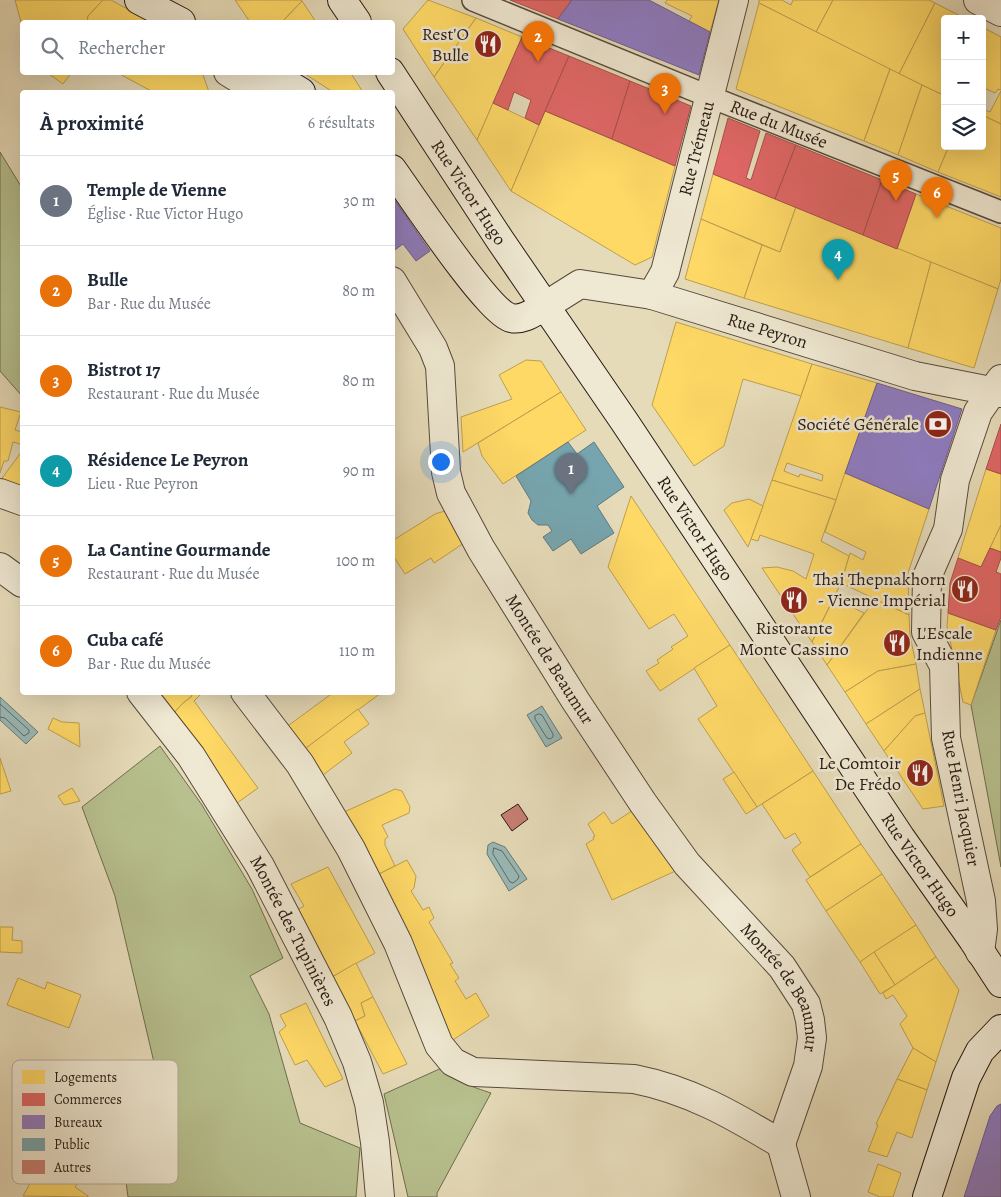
<!DOCTYPE html>
<html lang="fr">
<head>
<meta charset="utf-8">
<style>
  :root { --surface:#fff; --page:#f6f6f7; --text:#1f2937; --muted:#747a83; --line:#e0e1e3; --accent:#0b8043 }
  body { margin:0; font-family:Alegreya,serif; background:var(--page); color:var(--text) }
  .controls { position:absolute; right:15px; top:15px; display:grid; overflow:hidden; border-radius:5px; box-shadow:0 5px 20px #0002 }
  .controls button { width:45px; height:45px; display:grid; place-items:center; padding:0; border:0; border-bottom:1px solid var(--line); background:var(--surface); color:var(--text); font:25px sans-serif }
  .you { position:absolute; left:440px; top:461px; width:18px; height:18px; margin:-12px; border:4px solid #fff; border-radius:50%; background:#1a73e8; box-shadow:0 0 0 8px #1a73e833 }
  .badge { display:grid; place-items:center; width:32px; height:32px; border-radius:50%; background:var(--accent); color:#fff; font-size:16px; font-weight:700 }
  .pin { position:absolute; translate:-50% -41px; filter:drop-shadow(0 1px 2px #0008) }
  .pin::after { content:''; position:absolute; top:26px; width:18px; height:15px; background:inherit; clip-path:polygon(0 0,100% 0,50% 100%) }
  .list { margin:0; padding:0; list-style:none }
  h2 { display:flex; justify-content:space-between; align-items:center; height:65px; margin:0; padding:0 20px; font-size:21px }
  h2 small { font-size:16px; font-weight:400; color:var(--muted) }
  .list li { display:grid; grid-template-columns:32px 1fr auto; gap:15px; align-items:center; box-sizing:border-box; height:90px; padding:0 20px; border-top:1px solid var(--line) }
  .list b { display:block; font-size:19px; white-space:nowrap }
  .list p { margin:0; font-size:16px; white-space:nowrap; color:var(--muted) }
  .list em { font-size:16px; font-style:normal; color:var(--muted) }
  .icon { flex:none; width:28px; height:28px; fill:none; stroke:currentColor; stroke-width:2; stroke-linecap:round; stroke-linejoin:round }
  .map { position:relative; flex:none; width:1001px; height:1197px; overflow:hidden }
  .search { position:absolute; background:var(--surface); box-shadow:0 5px 20px #0002; left:20px; top:20px; width:375px; height:55px; display:flex; align-items:center; gap:12px; box-sizing:border-box; padding:0 18px; border-radius:5px; color:var(--muted); font-size:19px }
  .panel { position:absolute; background:var(--surface); box-shadow:0 5px 20px #0002; left:20px; top:90px; width:375px; height:605px; border-radius:5px }
  .map>svg:first-child { display:block }
</style>
</head>
<body>
<div class="map">
<svg width="1001" height="1197" viewBox="0 0 1001 1197">
  <rect width="100%" height="100%" fill="#e6dbb9"/>
  <filter id="stains"><feTurbulence type="fractalNoise" baseFrequency=".004" numOctaves="4"/><feColorMatrix values="0 0 0 0 .2 0 0 0 0 .09 0 0 0 0 .02 0 0 0 .5 -.17"/></filter>
  <radialGradient id="worn" r=".72"><stop offset=".6" stop-color="#630" stop-opacity="0"/><stop offset="1" stop-color="#630" stop-opacity=".3"/></radialGradient>
  <g fill="#b7c08e" stroke="#6e6c50">
    <polygon points="0,152 22,188 22,396 0,371"/>
    <polygon points="1001,620 1001,867 971,705"/>
    <polygon points="160,746 202,805 252,889 283,958 250,976 269,1014 300,1123 360,1148 356,1197 128,1197 123,1159 156,1071 115,896 82,807"/>
    <path d="M446,1066C461,1084 470,1086 491,1093L437,1193V1197H408L384,1094Z"/>
  </g>
  <g fill="#99b9b7" stroke="#6b7975">
    <polygon points="0,697 38,732 26,744 0,720"/>
    <polygon points="542,706 562,738 546,747 527,715"/>
    <polygon points="493,842 505,847 527,879 509,891 487,854 488,845"/>
  </g>
  <g fill="#ffd966" stroke="#be9f4d" fill-rule="evenodd">
    <polygon points="15,0 103,0 88,16 87,22 22,23 21,22"/>
    <polygon points="103,0 111,0 151,22 87,22 88,16"/>
    <polygon points="235,0 301,0 302,1 282,22 250,22"/>
    <polygon points="428,0 476,18 434,77 403,29"/>
    <polygon points="667,0 719,0 710,32 689,21 692,16 665,3"/>
    <polygon points="759,0 782,0 791,5 793,0 833,0 816,32 759,3"/>
    <polygon points="833,0 929,0 935,3 899,74 816,32"/>
    <polygon points="302,1 316,22 282,22"/>
    <polygon points="759,3 890,69 864,141 736,89"/>
    <polygon points="935,3 966,19 945,19 945,96 899,74"/>
    <polygon points="476,18 522,37 477,140 434,77"/>
    <polygon points="982,27 1001,37 1001,90 998,89 995,93 982,87 984,81 982,81"/>
    <polygon points="890,69 922,85 898,155 864,141"/>
    <polygon points="50,72 72,72 63,84 49,74"/>
    <polygon points="116,72 202,72 209,92 153,92"/>
    <polygon points="302,72 350,72 363,92 333,92"/>
    <polygon points="922,85 945,96 945,146 949,146 938,172 898,155"/>
    <polygon points="1001,91 1001,124 982,115 982,109 990,112"/>
    <polygon points="493,103 539,125 511,191 477,140"/>
    <polygon points="545,111 675,166 652,257 635,265 511,191"/>
    <polygon points="982,115 1001,124 1001,197 938,172 949,146 982,146"/>
    <polygon points="713,174 796,207 780,252 701,219"/>
    <polygon points="916,194 1001,228 1001,279 998,289 897,249"/>
    <polygon points="796,207 931,262 908,348 744,298 762,245 780,252"/>
    <polygon points="701,219 762,245 744,298 685,279"/>
    <polygon points="931,262 998,289 974,368 908,348"/>
    <polygon points="676,322 812,364 801,396 743,379 724,446 694,466 652,405"/>
    <polygon points="526,360 541,361 561,392 463,452 461,417 512,399 499,375"/>
    <path d="M812,364L877,383L836,500L772,480ZM787,463L823,475L822,481L800,474L799,477L784,471Z"/>
    <polygon points="561,392 586,430 503,484 482,456 478,443"/>
    <polygon points="0,407 21,412 15,430 22,432 22,441 20,444 13,442 8,461 4,461 0,473"/>
    <polygon points="22,451 22,488 0,481"/>
    <polygon points="986,469 1001,474 1001,525 981,567 958,558"/>
    <polygon points="845,473 929,509 908,573 909,615 841,583 850,553 863,560 866,552 825,532"/>
    <polygon points="772,480 836,500 821,541 849,556 841,583 812,642 762,568 777,567 793,571 806,579 814,554 760,535 758,541 751,539"/>
    <polygon points="631,496 730,645 660,691 646,671 659,663 657,660 673,649 671,647 688,636 674,614 649,629 608,567"/>
    <polygon points="749,499 763,506 748,547 724,510 732,503"/>
    <polygon points="451,509 464,543 434,563 431,558 405,574 392,554 392,541 435,514"/>
    <polygon points="1001,525 1001,552 990,548"/>
    <polygon points="834,598 864,613 827,665 812,642"/>
    <polygon points="875,599 909,615 910,636 916,664 878,671 845,692 827,665"/>
    <polygon points="948,613 996,630 971,705 963,702 947,626"/>
    <polygon points="730,645 813,771 757,807 698,719 717,706 694,668"/>
    <polygon points="916,664 920,689 866,724 845,692 878,671"/>
    <polygon points="920,689 925,713 915,716 884,751 866,724"/>
    <polygon points="155,692 190,692 192,696 182,704 173,714"/>
    <polygon points="191,692 203,692 194,701 258,788 237,803 173,714 182,704 192,696"/>
    <polygon points="334,692 381,693 302,751 285,728"/>
    <polygon points="358,709 369,724 344,742 352,753 319,778 302,751"/>
    <polygon points="925,713 944,806 923,809 884,751 915,716"/>
    <polygon points="53,718 62,722 79,723 80,747 48,729"/>
    <polygon points="0,758 11,791 0,794"/>
    <polygon points="813,771 861,844 810,877 792,850 801,843 795,833 785,839 762,804"/>
    <polygon points="734,772 757,807 746,814 723,779"/>
    <polygon points="72,788 80,801 64,805 58,796"/>
    <polygon points="395,789 402,791 410,807 409,813 382,825 388,837 385,839 385,845 395,866 373,877 342,813"/>
    <polygon points="638,807 682,868 612,900 586,844 594,839 593,837 595,836 588,824 604,812 612,824"/>
    <polygon points="861,844 882,874 826,911 806,880"/>
    <polygon points="407,860 416,876 414,888 411,891 423,910 429,907 434,918 429,922 453,963 450,964 459,978 455,981 466,999 476,993 489,1016 450,1042 373,877"/>
    <polygon points="328,867 375,953 332,977 297,910 304,906 291,884"/>
    <polygon points="882,874 916,925 860,962 826,911"/>
    <polygon points="916,925 936,957 895,985 874,952"/>
    <polygon points="0,927 13,927 12,940 22,941 22,953 0,952"/>
    <polygon points="874,952 895,985 880,994 860,962"/>
    <polygon points="936,957 959,990 936,1062 913,1048 900,1024 907,1016 893,995 886,999 883,993"/>
    <polygon points="356,963 373,997 361,1003 365,1016 355,1021 332,977"/>
    <polygon points="18,978 45,989 47,982 81,995 69,1028 7,1005"/>
    <polygon points="373,997 407,1064 383,1074 355,1021 365,1016 361,1003"/>
    <polygon points="306,1003 343,1079 325,1087 307,1060 295,1065 279,1032 286,1026 280,1015"/>
    <polygon points="913,1048 936,1062 927,1090 897,1079"/>
    <polygon points="897,1079 927,1090 912,1138 897,1132 887,1157 868,1151 878,1125 876,1124"/>
    <polygon points="62,1149 88,1166 75,1187 88,1196 88,1197 23,1196 32,1180 25,1176 34,1161 50,1170"/>
    <polygon points="878,1164 901,1173 893,1197 880,1197 868,1192"/>
  </g>
  <g fill="#e06666" stroke="#a84f4d">
    <polygon points="510,0 571,0 571,1 558,19"/>
    <polygon points="522,37 569,56 539,125 525,118 531,100 514,92 508,110 493,103"/>
    <polygon points="569,56 630,81 612,139 545,111"/>
    <polygon points="630,81 691,106 675,166 612,139"/>
    <polygon points="728,118 760,131 746,178 751,180 766,133 796,145 775,199 713,174"/>
    <polygon points="796,145 882,180 863,235 775,199"/>
    <polygon points="882,180 916,194 897,249 863,235"/>
    <polygon points="1001,424 1001,474 986,469"/>
    <polygon points="990,548 1001,552 1001,558 996,572 1001,574 1001,617 996,630 948,613 950,583 958,558 981,567"/>
  </g>
  <g fill="#8e7cc3" stroke="#6f5e8e">
    <polygon points="572,0 649,0 710,32 699,75 558,19"/>
    <polygon points="392,196 430,251 416,261 403,244 392,252"/>
    <polygon points="877,383 962,409 929,509 845,473"/>
    <polygon points="1001,1104 1001,1197 964,1197 990,1116 997,1106"/>
  </g>
  <polygon fill="#76a5af" stroke="#5e7b80" points="568,442 577,454 594,442 624,487 597,506 614,533 581,554 571,539 553,551 543,537 552,531 548,525 538,525 532,520 528,513 531,501 516,476"/>
  <g fill="none" stroke-linecap="round" stroke-linejoin="round">
    <g stroke="#606965" stroke-width="1">
      <polyline points="0,704 29,730 29,733 24,736 5,718 0,717"/>
      <polygon points="539,714 542,715 553,734 553,737 550,739 547,738 535,719 535,716"/>
      <polygon points="494,848 502,851 519,876 518,879 513,883 510,882 493,854"/>
    </g>
  </g>
  <polygon fill="#c87f74" stroke="#261913" points="518,804 528,819 512,831 501,815"/>
  <g fill="none" stroke-linecap="round" stroke-linejoin="round">
    <g stroke="#564a3c" stroke-width="24">
      <g id="pedestrian">
        <path id="s1" d="M473,0L708,96L1001,212"/>
      </g>
    </g>
    <g stroke="#564a3c" stroke-width="30">
      <g id="minor">
        <polyline points="978,0 1001,12"/>
        <polyline points="228,72 261,92"/>
        <path id="s2" d="M392,281L433,348L440,366L446,472L451,493L481,549L575,700L643,803L687,864L782,967L806,1004L810,1020L812,1038L808,1066L781,1144"/>
        <path id="s3" d="M652,295L665,272L734,0"/>
        <path id="s4" d="M545,306L580,284L652,295L915,376L1001,393"/>
        <polyline points="0,493 22,501"/>
        <polyline points="0,567 22,583"/>
        <path id="s5" d="M141,692L191,756L260,866L338,1017L357,1062L369,1103L375,1142L380,1197"/>
        <path d="M245,692L300,764L351,849L398,943L439,1045L453,1062L473,1072L634,1079C690,1090 733,1115 781,1144"/>
        <polyline points="980,952 983,929 981,901 946,738 944,666 926,632 927,577 948,529 955,480 978,412 1001,379"/>
        <polyline points="781,1144 796,1197"/>
      </g>
    </g>
    <g stroke="#261913" stroke-width="30">
      <g id="secondary">
        <polyline points="139,0 181,22"/>
        <polyline points="342,0 357,22"/>
        <polyline points="268,72 301,92"/>
        <path id="s6" d="M390,72L500,240L624,421L901,838L973,940L1001,983"/>
        <path d="M392,169C410,194 488,312 511,318C523,321 534,312 545,306"/>
        <polyline points="927,1197 966,1078 980,1051 1001,1029"/>
      </g>
    </g>
    <use href="#pedestrian" stroke="#efe8d2" stroke-width="21"/>
    <use href="#minor" stroke="#efe8d2" stroke-width="28"/>
    <use href="#secondary" stroke="#efe8d2" stroke-width="28"/>
  </g>
  <defs>
    <g id="restaurant-disc" transform="scale(1.4375)"><circle r="9.5" fill="#8f2418" stroke="#efe8d2"/><path d="M-5-6h1v4h1v-4h1v4h1v-4h1v5L-1.5 .5V6h-2V.5L-5-1ZM5-6V6H3V1.5H1.5Q1.5-4 5-6Z" fill="#fff"/></g>
    <g id="bank-disc" transform="scale(1.4375)"><circle r="9.5" fill="#8f2418" stroke="#efe8d2"/><path d="M-6-4H6V4H-6ZM0-2.3a2.3 2.3 0 1 0 0 4.6a2.3 2.3 0 1 0 0-4.6Z" fill="#fff"/></g>
  </defs>
  <g fill-rule="evenodd">
    <use href="#restaurant-disc" x="488" y="44"/>
    <use href="#bank-disc" x="938" y="424"/>
    <use href="#restaurant-disc" x="965" y="589"/>
    <use href="#restaurant-disc" x="794" y="600"/>
    <use href="#restaurant-disc" x="897" y="643"/>
    <use href="#restaurant-disc" x="920" y="773"/>
  </g>
  <g text-anchor="middle" stroke-width="5" stroke-linejoin="round" paint-order="stroke">
    <g font-size="18" fill="#261913" stroke="#efe8d2" text-anchor="end">
      <text x="469" y="40">Rest'O<tspan x="469" dy="21">Bulle</tspan></text>
      <text x="919" y="430">Société Générale</text>
      <text x="946" y="585">Thai Thepnakhorn<tspan x="946" dy="21">- Vienne Impérial</tspan></text>
      <text x="794" y="634" text-anchor="middle">Ristorante<tspan x="794" dy="21">Monte Cassino</tspan></text>
      <text x="916" y="639" text-anchor="start">L'Escale<tspan x="916" dy="21">Indienne</tspan></text>
      <text x="901" y="769">Le Comtoir<tspan x="901" dy="21">De Frédo</tspan></text>
    </g>
    <g font-size="18" fill="#261913" stroke="#efe8d2">
      <text dy="6" stroke="none"><textPath href="#s1" startOffset="330">Rue du Musée</textPath></text>
      <text dy="6" stroke="none"><textPath href="#s3" startOffset="154">Rue Trémeau</textPath></text>
      <text dy="6" stroke="none"><textPath href="#s6" startOffset="144">Rue Victor Hugo</textPath></text>
      <text dy="6" stroke="none"><textPath href="#s4" startOffset="235">Rue Peyron</textPath></text>
      <text dy="6" stroke="none"><textPath href="#s6" startOffset="549">Rue Victor Hugo</textPath></text>
      <text dy="6" stroke="none"><textPath href="#s2" startOffset="419">Montée de Beaumur</textPath></text>
      <text transform="translate(961 798) rotate(79)" y="6">Rue Henri Jacquier</text>
      <text dy="6" stroke="none"><textPath href="#s6" startOffset="954">Rue Victor Hugo</textPath></text>
      <text dy="6" stroke="none"><textPath href="#s5" startOffset="284">Montée des Tupinières</textPath></text>
      <text dy="6" stroke="none"><textPath href="#s2" startOffset="824">Montée de Beaumur</textPath></text>
    </g>
  </g>
  <rect x="12" y="1060" width="166" height="124" rx="8" fill="#efe8d2" stroke="#b3aa99" stroke-width="1"/>
  <rect x="22" y="1070" width="23" height="14" fill="#ffd966"/>
  <rect x="22" y="1093" width="23" height="13" fill="#e06666"/>
  <rect x="22" y="1115" width="23" height="14" fill="#8e7cc3"/>
  <rect x="22" y="1138" width="23" height="13" fill="#76a5af"/>
  <rect x="22" y="1160" width="23" height="14" fill="#c87f74"/>
  <g font-size="14" fill="#261913">
    <text x="54" y="1082">Logements</text>
    <text x="54" y="1104">Commerces</text>
    <text x="54" y="1127">Bureaux</text>
    <text x="54" y="1149">Public</text>
    <text x="54" y="1172">Autres</text>
  </g>
  <rect width="100%" height="100%" filter="url(#stains)"/>
  <rect width="100%" height="100%" fill="url(#worn)"/>
</svg>
<div class="controls">
<button>+</button>
<button>−</button>
<button><svg class="icon" aria-label="layers" viewBox="0 0 24 24"><path d="M12 4l9 5-9 5-9-5zM3 14l9 5 9-5"/></svg></button>
</div>
<div class="you"></div>
<div class="pin badge" style="left:571px;top:494px;background:#6b7280">1</div>
<div class="pin badge" style="left:538px;top:62px;background:#e8710a">2</div>
<div class="pin badge" style="left:665px;top:114px;background:#e8710a">3</div>
<div class="pin badge" style="left:838px;top:280px;background:#0f9aa8">4</div>
<div class="pin badge" style="left:896px;top:201px;background:#e8710a">5</div>
<div class="pin badge" style="left:937px;top:218px;background:#e8710a">6</div>
<div class="search"><svg class="icon" aria-label="search" viewBox="0 0 24 24"><circle cx="10" cy="10" r="6"/><path d="M15 15l6 6"/></svg>Rechercher</div>
<section class="panel">
<h2>À proximité<small>6 résultats</small></h2>
<ul class="list">
<li><span class="badge" style="background:#6b7280">1</span><div><b>Temple de Vienne</b><p>Église · Rue Victor Hugo</p></div><em>30 m</em></li>
<li><span class="badge" style="background:#e8710a">2</span><div><b>Bulle</b><p>Bar · Rue du Musée</p></div><em>80 m</em></li>
<li><span class="badge" style="background:#e8710a">3</span><div><b>Bistrot 17</b><p>Restaurant · Rue du Musée</p></div><em>80 m</em></li>
<li><span class="badge" style="background:#0f9aa8">4</span><div><b>Résidence Le Peyron</b><p>Lieu · Rue Peyron</p></div><em>90 m</em></li>
<li><span class="badge" style="background:#e8710a">5</span><div><b>La Cantine Gourmande</b><p>Restaurant · Rue du Musée</p></div><em>100 m</em></li>
<li><span class="badge" style="background:#e8710a">6</span><div><b>Cuba café</b><p>Bar · Rue du Musée</p></div><em>110 m</em></li>
</ul>
</section>
</div>
</body>
</html>
